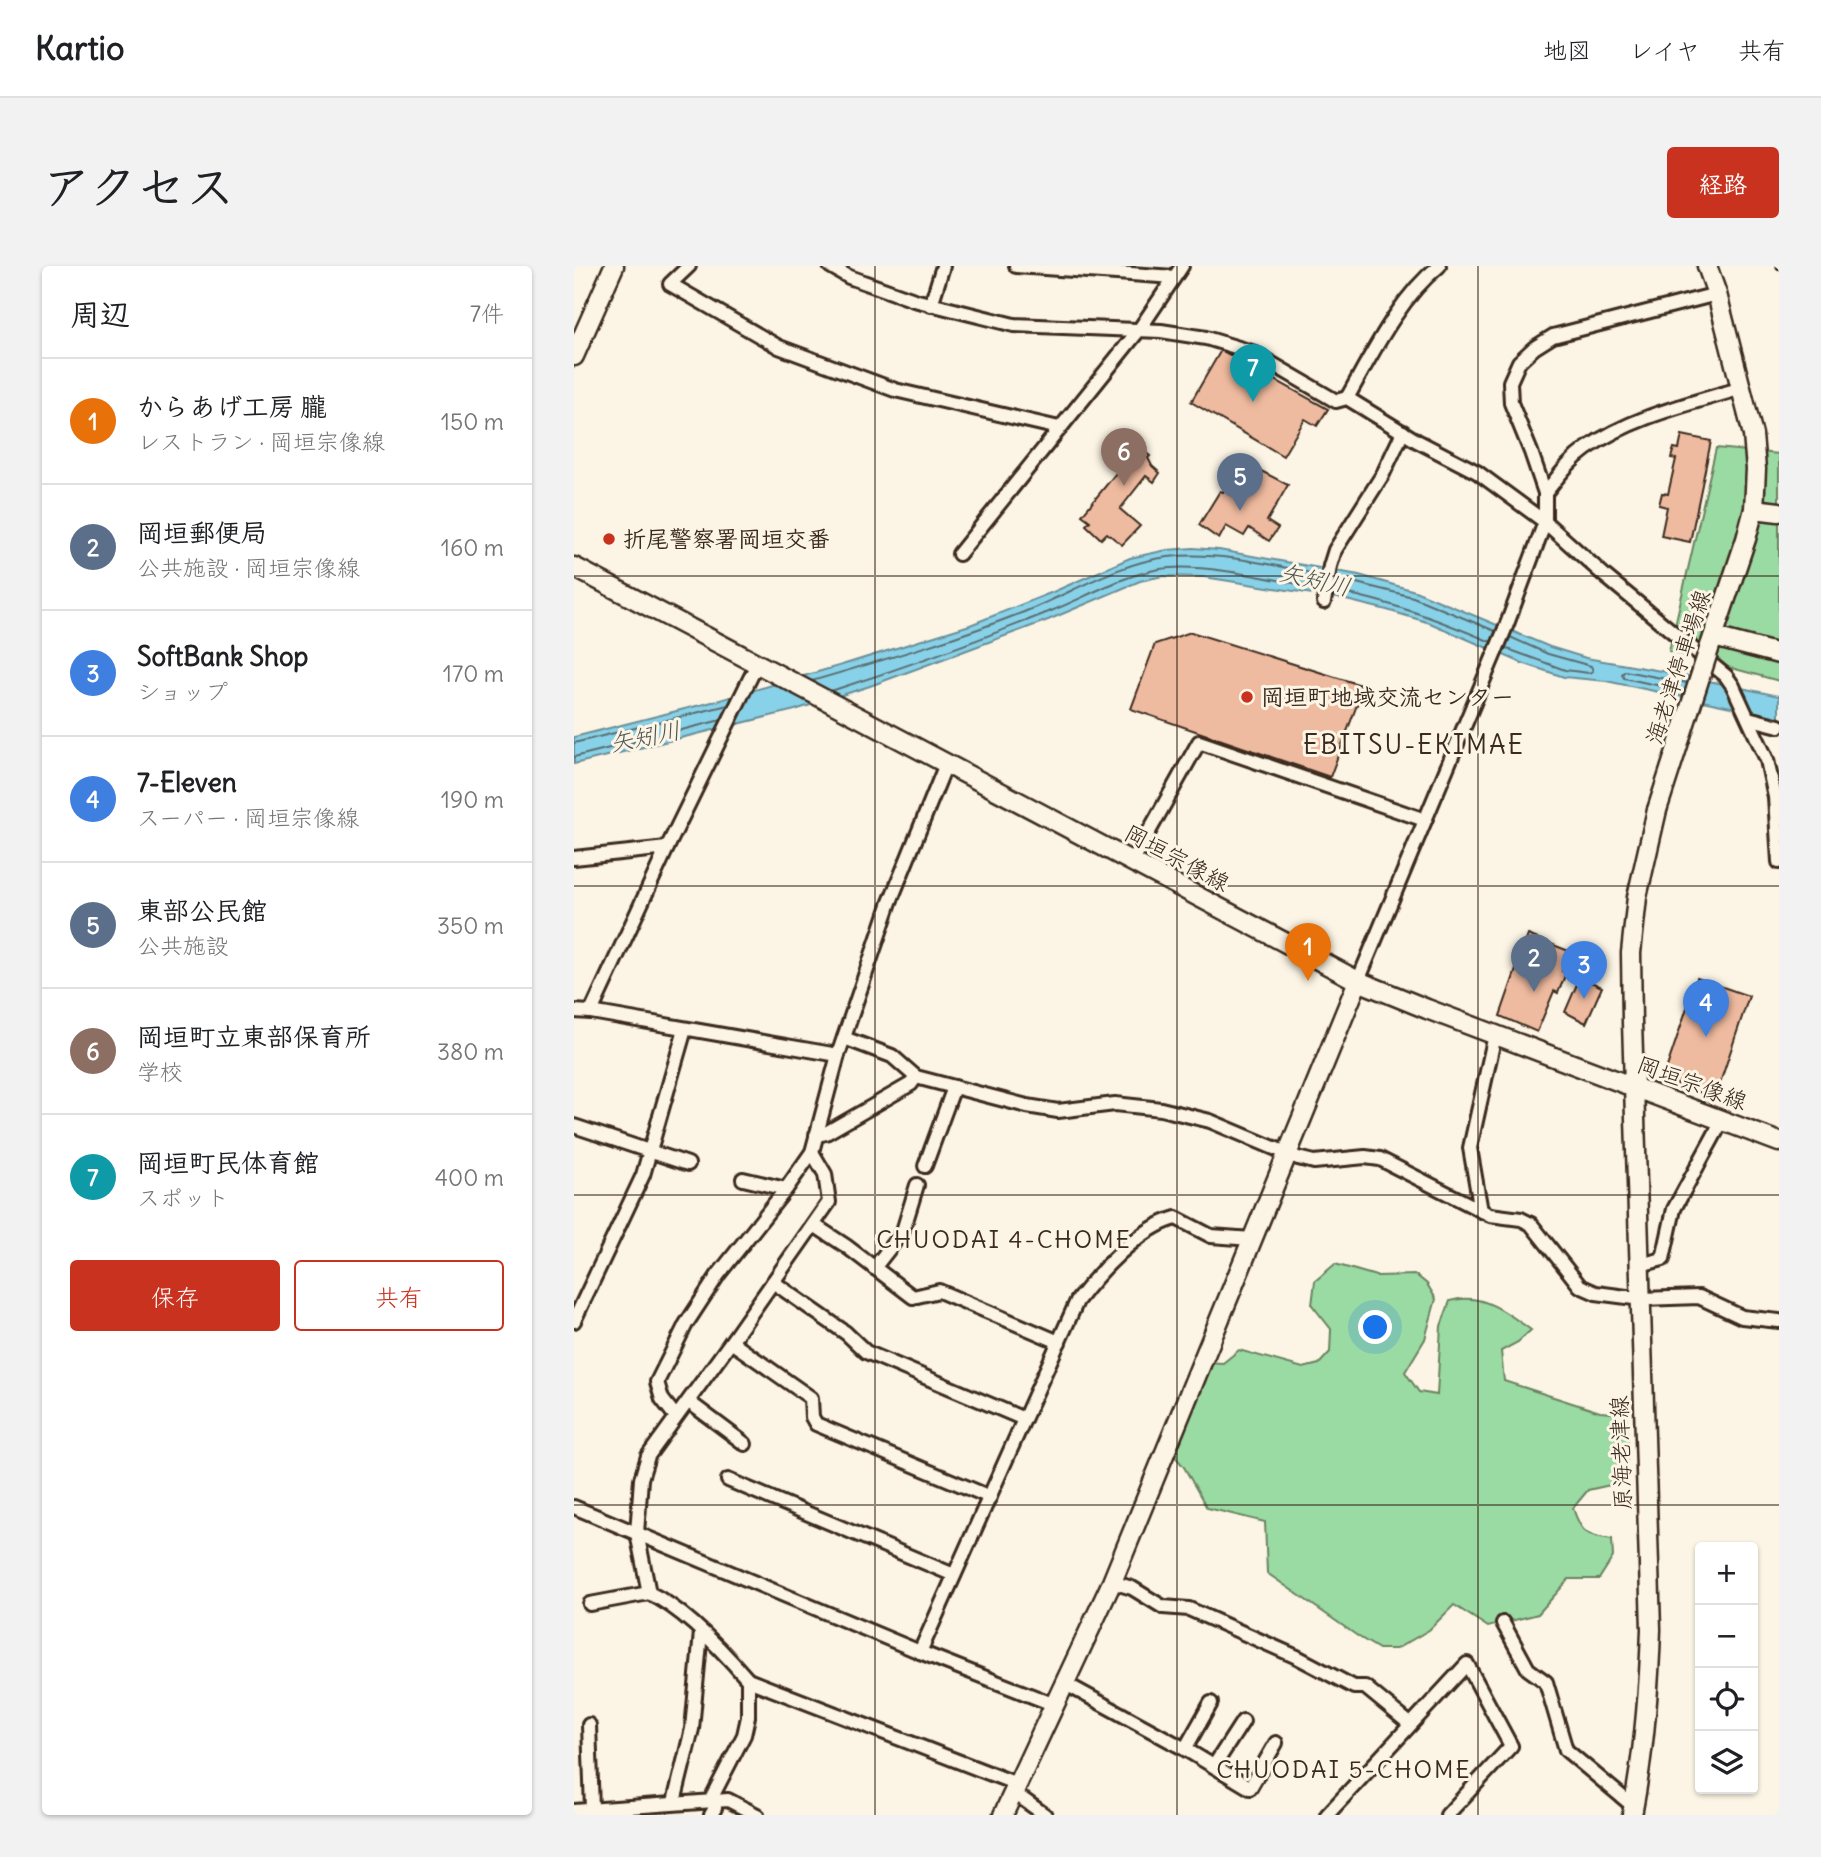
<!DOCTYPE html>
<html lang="ja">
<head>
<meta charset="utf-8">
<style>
  :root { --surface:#fff; --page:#f2f2f2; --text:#202124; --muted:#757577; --line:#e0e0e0; --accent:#c8321e }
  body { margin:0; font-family:Delius,"Klee One",sans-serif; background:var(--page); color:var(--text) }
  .controls { position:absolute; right:21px; bottom:21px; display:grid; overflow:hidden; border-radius:7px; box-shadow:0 2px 5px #0004 }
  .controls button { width:63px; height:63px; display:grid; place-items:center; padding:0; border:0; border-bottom:2px solid var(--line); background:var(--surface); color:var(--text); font:35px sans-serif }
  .you { position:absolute; left:802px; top:1062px; width:24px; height:24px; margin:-18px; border:5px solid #fff; border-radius:50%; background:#1a73e8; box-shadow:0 0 0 10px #1a73e833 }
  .badge { display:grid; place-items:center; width:46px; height:46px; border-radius:50%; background:var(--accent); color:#fff; font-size:23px; font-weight:700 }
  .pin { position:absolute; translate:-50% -58px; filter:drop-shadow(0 2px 4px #0008) }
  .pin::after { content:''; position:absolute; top:37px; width:24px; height:21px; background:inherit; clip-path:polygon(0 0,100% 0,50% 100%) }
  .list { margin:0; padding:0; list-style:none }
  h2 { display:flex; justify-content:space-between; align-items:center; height:91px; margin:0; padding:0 28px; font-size:30px }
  h2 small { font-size:23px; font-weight:400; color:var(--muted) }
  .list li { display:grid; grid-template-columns:46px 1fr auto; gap:21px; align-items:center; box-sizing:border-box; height:126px; padding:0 28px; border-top:2px solid var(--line) }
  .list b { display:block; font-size:26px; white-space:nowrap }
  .list p { margin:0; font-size:23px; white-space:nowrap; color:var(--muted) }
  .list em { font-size:23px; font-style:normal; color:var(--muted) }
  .actions { display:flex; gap:14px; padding:21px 28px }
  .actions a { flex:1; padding:16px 0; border:2px solid var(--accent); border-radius:7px; text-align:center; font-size:24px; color:var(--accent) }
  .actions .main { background:var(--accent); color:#fff }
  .icon { flex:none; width:38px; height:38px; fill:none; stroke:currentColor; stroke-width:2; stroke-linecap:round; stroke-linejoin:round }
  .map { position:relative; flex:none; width:1205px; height:1549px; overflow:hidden; border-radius:7px }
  header { display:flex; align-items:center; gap:42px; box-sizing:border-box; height:98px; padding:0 35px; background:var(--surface); border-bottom:2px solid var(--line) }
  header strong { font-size:33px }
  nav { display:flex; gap:38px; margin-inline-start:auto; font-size:24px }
  .intro { display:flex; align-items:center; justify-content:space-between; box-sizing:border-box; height:168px; padding:0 42px }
  h1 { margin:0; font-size:49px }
  .button { padding:18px 32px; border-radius:7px; background:var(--accent); color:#fff; font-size:24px; font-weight:700 }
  main { display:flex; gap:42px; padding:0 42px }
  aside { flex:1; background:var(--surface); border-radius:7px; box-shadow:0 2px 5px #0004 }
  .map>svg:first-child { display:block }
</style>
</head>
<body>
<header>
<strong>Kartio</strong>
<nav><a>地図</a><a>レイヤ</a><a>共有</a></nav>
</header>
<div class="intro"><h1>アクセス</h1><a class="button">経路</a></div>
<main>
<aside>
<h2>周辺<small>7件</small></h2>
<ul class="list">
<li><span class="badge" style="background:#e8710a">1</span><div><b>からあげ工房 朧</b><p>レストラン · 岡垣宗像線</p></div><em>150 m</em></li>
<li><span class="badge" style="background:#5c6f8a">2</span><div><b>岡垣郵便局</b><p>公共施設 · 岡垣宗像線</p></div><em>160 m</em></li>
<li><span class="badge" style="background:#3f7fe0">3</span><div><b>SoftBank Shop</b><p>ショップ</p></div><em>170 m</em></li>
<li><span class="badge" style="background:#3f7fe0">4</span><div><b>7-Eleven</b><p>スーパー · 岡垣宗像線</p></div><em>190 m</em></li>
<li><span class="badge" style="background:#5c6f8a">5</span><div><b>東部公民館</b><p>公共施設</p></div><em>350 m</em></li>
<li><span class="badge" style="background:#8d6e63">6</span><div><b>岡垣町立東部保育所</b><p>学校</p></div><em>380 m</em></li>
<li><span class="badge" style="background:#0f9aa8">7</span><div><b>岡垣町民体育館</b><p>スポット</p></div><em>400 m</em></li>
</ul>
<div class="actions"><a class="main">保存</a><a>共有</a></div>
</aside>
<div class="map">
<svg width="1205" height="1549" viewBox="0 0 1205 1549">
  <rect width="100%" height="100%" fill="#fcf5e5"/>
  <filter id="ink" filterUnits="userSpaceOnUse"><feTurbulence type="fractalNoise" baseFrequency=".0143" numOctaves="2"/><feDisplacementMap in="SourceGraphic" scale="14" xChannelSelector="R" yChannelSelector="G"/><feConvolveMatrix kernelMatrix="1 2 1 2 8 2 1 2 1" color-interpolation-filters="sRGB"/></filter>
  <g filter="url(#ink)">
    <g fill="#9adaa3" stroke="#6a8260" stroke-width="2">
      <polygon points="1142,182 1205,188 1205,415 1095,385"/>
      <path d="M761,998L802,1010L842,1009L853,1018L862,1033L851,1073L831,1106L845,1126L863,1129L867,1060L876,1035C908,1026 932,1046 957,1064L944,1076L927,1085L930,1115L1026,1146L1052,1148L1054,1181L1050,1216L1014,1224L999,1242C1007,1267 1012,1270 1038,1273L1039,1291L1025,1313H995L964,1348L914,1361L880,1339L855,1364L822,1383H805L785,1371L693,1307L691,1256L633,1242L610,1201L600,1189L598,1172L632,1096L649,1097L665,1084L729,1102L745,1098L756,1086L757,1063L738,1039L741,1015Z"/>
    </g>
    <polygon fill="#88d2e9" stroke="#698f98" stroke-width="2" points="619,282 645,284 785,309 841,325 976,381 1012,392 1093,406 1205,430 1205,451 1032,415 990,411 948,397 856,357 813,344 764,332 630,311 589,310 566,315 474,354 296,420 221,444 0,498 0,471 146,434 268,399 396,359 479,326 556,292 593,284"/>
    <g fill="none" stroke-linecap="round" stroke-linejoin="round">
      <g stroke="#5a6d6f" stroke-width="2">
        <polyline points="762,312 839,331 921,365"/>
        <path d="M760,325C815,335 865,354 917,376"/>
        <polyline points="931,382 991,404 1015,407 1019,405 1017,400 974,388 936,371"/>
        <path d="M238,415C309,394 381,373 450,346C498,327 543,297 594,291C644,285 697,299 747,309"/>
        <path d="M257,425C331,401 405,374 477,345C512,331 549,309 586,303C628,296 701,314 744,322"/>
        <polyline points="1110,425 1050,412 1048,408 1051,405 1113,417"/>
        <polyline points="0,477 154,439"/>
        <polyline points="0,491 147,454"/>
      </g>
    </g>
    <g fill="#efbba0" stroke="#3b2a1e" stroke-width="2">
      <polygon points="647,84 754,143 743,160 731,153 709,190 617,136"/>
      <polygon points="1108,169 1137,175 1116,276 1087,270 1093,241 1085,239 1088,227 1094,228 1102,193 1097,192 1100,182 1105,183"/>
      <polygon points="564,180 576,190 574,192 578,200 586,207 580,216 572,210 546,243 566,260 548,279 533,267 527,273 512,259 516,255 508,249"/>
      <polygon points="672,197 714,219 693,255 704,262 695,275 675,262 670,270 652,260 645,273 625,259 646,225 649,226 655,217 648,213 656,199 666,205"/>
      <polygon points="617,366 790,420 756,511 557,443 581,378"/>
      <polygon points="954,669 1005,689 998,703 990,699 988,705 992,707 984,727 980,725 963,766 926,750"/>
      <polygon points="1006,711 1028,721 1012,757 991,746"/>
      <polygon points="1123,712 1175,730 1141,832 1089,813"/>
    </g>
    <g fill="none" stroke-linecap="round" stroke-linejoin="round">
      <g stroke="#3b2a1e" stroke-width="18">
        <g id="street">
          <polyline points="115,0 96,18 205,81 321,124 485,162"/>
          <polyline points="256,0 275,11 340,34 440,59 587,65 632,72 678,86 762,135 773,132 843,175 903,206 971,256 1031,310 1152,410 1159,420 1193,494 1201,531 1205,596"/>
          <polyline points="442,0 600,11"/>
          <polyline points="357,39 369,0"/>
          <path d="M773,132C798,88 825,32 865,0"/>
          <path d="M971,227C984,211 995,195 1012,183C1057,151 1115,138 1168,122"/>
          <polyline points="385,288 565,64 608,0"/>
          <polyline points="750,336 756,300 761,284 809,208 829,166"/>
          <polyline points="183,398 93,582 17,746 264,789"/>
          <polyline points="1174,452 1205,460"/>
          <polyline points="0,592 93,582"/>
          <polyline points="558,596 625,476 851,554"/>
          <polyline points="784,715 933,358 971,256 971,227 957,186 937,137 936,116 945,96 960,82 979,70 1143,28"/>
          <polyline points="0,745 17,746"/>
          <polyline points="270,772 318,790 342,811 453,840 484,845 541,838 587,843 636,855 724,892 740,896 791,891 806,893 916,949 947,953 957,958 1006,1020 1022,1027 1068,1033 1125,1031 1168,1051 1205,1055"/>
          <polyline points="0,860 114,898"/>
          <polyline points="242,869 252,867 337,818 342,811"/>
          <polyline points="351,900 380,821"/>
          <polyline points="169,913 212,923 238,886 264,789 316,636 372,498"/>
          <polyline points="907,945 896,882 921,769"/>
          <polyline points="240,959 272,980 339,1031 365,1025 485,1076"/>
          <polyline points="1066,999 1089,993 1100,943 1148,855"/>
          <polyline points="300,1002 329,965 343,919"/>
          <polyline points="199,1016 272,1067 292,1086 450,1153"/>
          <polyline points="0,1055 69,909 111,763"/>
          <polyline points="157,1076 237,1132 238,1151 242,1158 416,1231"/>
          <polyline points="115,1136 171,1178"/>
          <polyline points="102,1151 88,1133 83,1116 112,1058 144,1009 212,923"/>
          <polyline points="154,1214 380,1309"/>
          <polyline points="0,1241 346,1386 481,1439"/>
          <polyline points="538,1316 558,1322 589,1341 615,1343 723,1391 780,1421 791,1421 836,1458"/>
          <polyline points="16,1338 75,1327"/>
          <polyline points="929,1357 954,1403 972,1416 992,1484 1059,1540"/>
          <path d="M346,1386L503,1035C525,1006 565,962 602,952L637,970L678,973"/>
          <polyline points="174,1414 443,1518"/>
          <polyline points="492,1418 611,1483 676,1522 702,1477"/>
          <polyline points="15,1459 18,1543"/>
          <polyline points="611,1483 637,1437"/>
          <polyline points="640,1500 669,1455"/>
          <polyline points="439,1526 471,1549"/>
          <polyline points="100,1536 118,1463 127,1366"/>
          <polyline points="0,1545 154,1534 183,1549"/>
          <path d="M137,1549L141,1542L137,1533L170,1469L174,1451V1414C149,1385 110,1343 75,1327L63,1267L67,1213L74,1190L157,1076L255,936L251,908L238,886"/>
          <polyline points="753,1549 893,1398 937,1480 873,1549"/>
        </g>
      </g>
      <g stroke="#3b2a1e" stroke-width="23">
        <g id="secondary">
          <polyline points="1133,0 1143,28 1179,169 1182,203 1180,243 1172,273 1136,380"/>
          <polyline points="0,90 40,0"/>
          <polyline points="1180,243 1205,246"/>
          <polyline points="0,301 784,715 853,743 1205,876"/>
          <polyline points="1140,371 1205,388"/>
          <polyline points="429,1549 538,1316 784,715"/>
          <path d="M1058,1549C1070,1487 1075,1426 1077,1363L1058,756L1057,687L1063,631L1083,544"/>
        </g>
      </g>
      <use href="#street" stroke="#fcf5e5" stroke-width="12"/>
      <use href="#secondary" stroke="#fcf5e5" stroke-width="18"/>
      <g stroke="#3b2a1e" stroke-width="7">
        <polyline id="rail" points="1205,0 1205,1"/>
      </g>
      <use href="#rail" stroke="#fcf5e5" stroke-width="4.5" stroke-dasharray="13" stroke-linecap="butt"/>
      <g stroke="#3b2a1e" stroke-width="23" stroke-linecap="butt">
        <polyline id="secondary-bridge" points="1083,544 1136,380"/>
      </g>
      <use href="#secondary-bridge" stroke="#fcf5e5" stroke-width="18"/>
    </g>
  </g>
  <path fill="none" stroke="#3b2a1e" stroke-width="2" stroke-opacity="0.55" d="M301,0V1549M603,0V1549M904,0V1549M0,310H1205M0,620H1205M0,929H1205M0,1239H1205"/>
  <g fill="#c8321e" stroke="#fcf5e5" stroke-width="2.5">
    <circle cx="35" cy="273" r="7"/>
    <circle cx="673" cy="431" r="7"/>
  </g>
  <g text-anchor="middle" stroke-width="6" stroke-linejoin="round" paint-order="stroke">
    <g font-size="23" font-weight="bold" fill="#3b2a1e" stroke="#fcf5e5" text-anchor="start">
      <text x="49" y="281">折尾警察署岡垣交番</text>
      <text x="687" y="439">岡垣町地域交流センター</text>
    </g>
    <g font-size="23" fill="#3b2a1e" stroke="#fcf5e5">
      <text transform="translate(1104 401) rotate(-72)" y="8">海老津停車場線</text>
      <text transform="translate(603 592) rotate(28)" y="8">岡垣宗像線</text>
      <text transform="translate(1118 817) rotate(20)" y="8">岡垣宗像線</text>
      <text transform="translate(1047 1187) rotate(-92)" y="8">原海老津線</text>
    </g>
    <g font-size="24" font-style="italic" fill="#4e5451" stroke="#fcf5e5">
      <text transform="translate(741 314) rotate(13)" y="8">矢矧川</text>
      <text transform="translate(71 471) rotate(-11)" y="8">矢矧川</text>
    </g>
    <g font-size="24" letter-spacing="2" fill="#3b2a1e" stroke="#fcf5e5">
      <text x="430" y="982">CHUODAI 4-CHOME</text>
      <text x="770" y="1512">CHUODAI 5-CHOME</text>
    </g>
    <g font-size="26" letter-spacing="2" fill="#3b2a1e" stroke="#fcf5e5">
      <text x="840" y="488">EBITSU-EKIMAE</text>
    </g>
  </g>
</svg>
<div class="controls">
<button>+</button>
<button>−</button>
<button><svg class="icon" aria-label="locate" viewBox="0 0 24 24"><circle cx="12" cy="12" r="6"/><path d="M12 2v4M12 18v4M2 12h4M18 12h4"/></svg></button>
<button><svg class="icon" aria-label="layers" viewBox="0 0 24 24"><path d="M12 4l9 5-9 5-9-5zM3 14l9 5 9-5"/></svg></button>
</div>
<div class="you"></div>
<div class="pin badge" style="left:734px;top:715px;background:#e8710a">1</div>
<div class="pin badge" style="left:960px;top:726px;background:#5c6f8a">2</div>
<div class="pin badge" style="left:1010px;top:733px;background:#3f7fe0">3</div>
<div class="pin badge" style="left:1132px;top:771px;background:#3f7fe0">4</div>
<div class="pin badge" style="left:666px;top:245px;background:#5c6f8a">5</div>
<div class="pin badge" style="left:550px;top:220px;background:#8d6e63">6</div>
<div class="pin badge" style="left:679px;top:136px;background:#0f9aa8">7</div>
</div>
</main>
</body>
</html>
